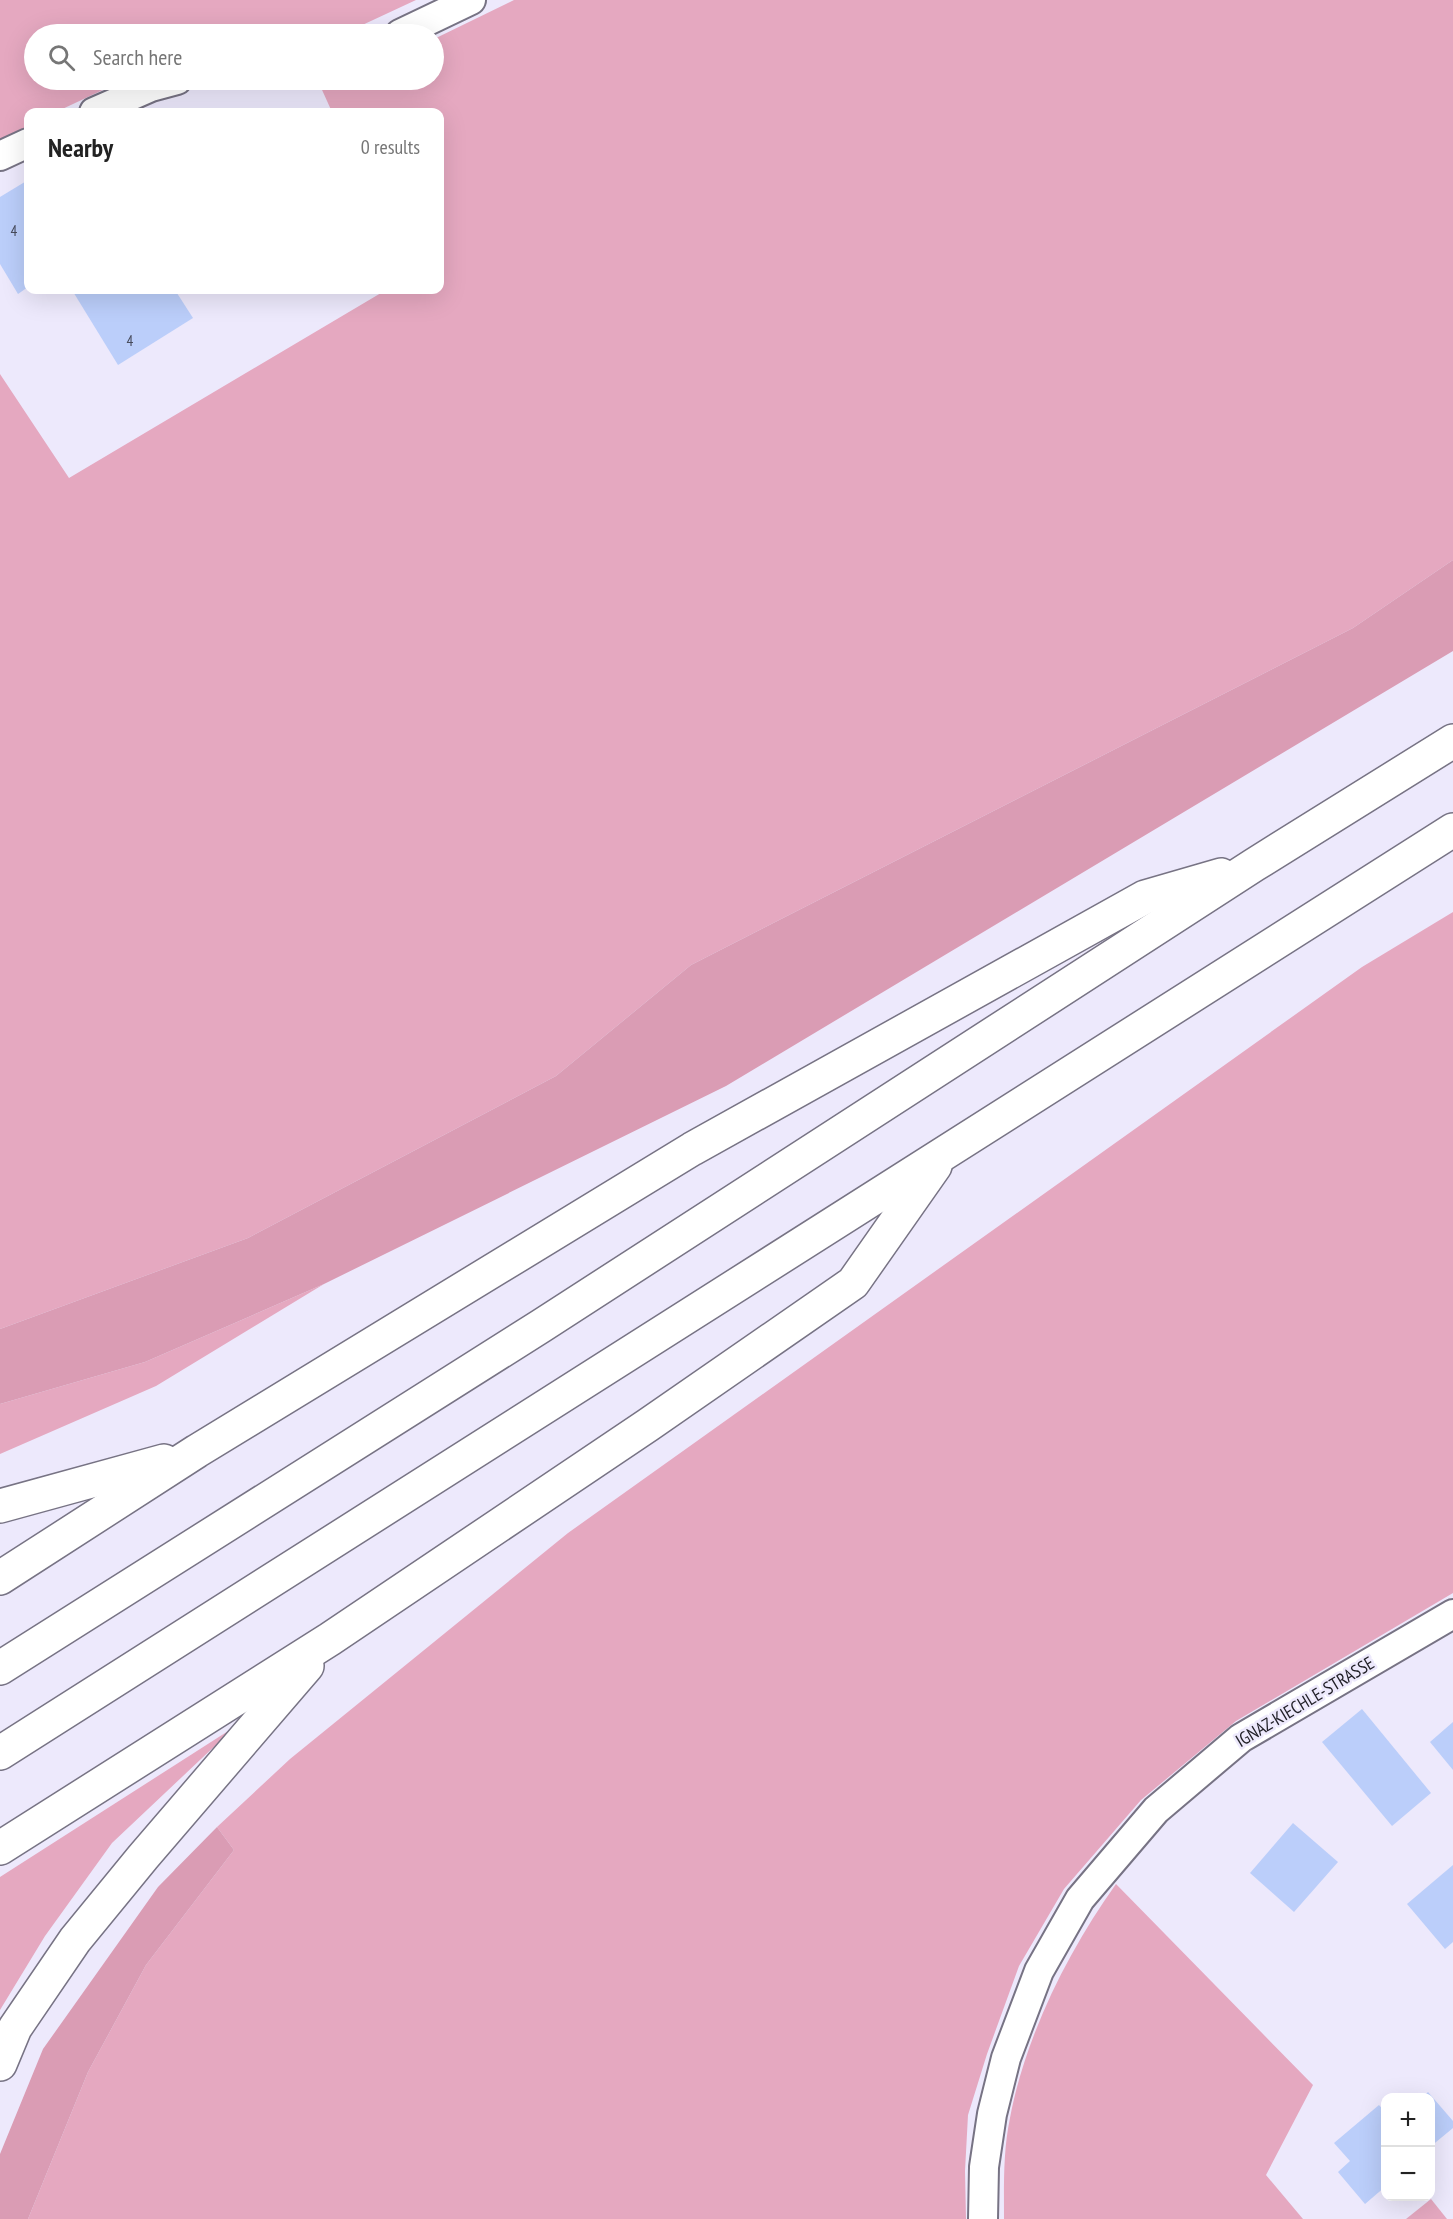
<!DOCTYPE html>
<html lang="en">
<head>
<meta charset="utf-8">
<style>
  :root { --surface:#fff; --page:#f6f6f6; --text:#222; --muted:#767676; --line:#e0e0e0 }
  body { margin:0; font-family:"PT Sans Narrow",sans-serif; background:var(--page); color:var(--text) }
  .controls { position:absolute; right:18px; bottom:18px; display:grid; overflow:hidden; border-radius:12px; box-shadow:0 6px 24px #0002 }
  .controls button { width:54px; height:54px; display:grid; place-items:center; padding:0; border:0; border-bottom:2px solid var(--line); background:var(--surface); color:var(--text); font:30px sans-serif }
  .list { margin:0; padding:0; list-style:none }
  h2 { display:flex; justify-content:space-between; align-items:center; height:78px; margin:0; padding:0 24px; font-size:26px }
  h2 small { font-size:20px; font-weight:400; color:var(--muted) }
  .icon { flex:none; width:33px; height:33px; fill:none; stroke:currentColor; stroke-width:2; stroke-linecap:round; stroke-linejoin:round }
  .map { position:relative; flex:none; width:1453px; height:2219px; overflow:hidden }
  .search { position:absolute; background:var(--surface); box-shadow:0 6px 24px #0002; left:24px; top:24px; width:420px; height:66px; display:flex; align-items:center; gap:15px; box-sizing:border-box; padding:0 21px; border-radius:33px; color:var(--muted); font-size:22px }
  .panel { position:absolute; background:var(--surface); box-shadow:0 6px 24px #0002; left:24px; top:108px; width:420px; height:186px; border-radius:12px }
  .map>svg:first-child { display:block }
</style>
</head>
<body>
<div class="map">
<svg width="1453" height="2219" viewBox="0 0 1453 2219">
  <rect width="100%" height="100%" fill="#ede9fc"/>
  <g fill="#e5a8c0">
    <polygon points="0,0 416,0 343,34 34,34 34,80 124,80 56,112 28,112 28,126 0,140"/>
    <polygon points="514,0 1453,0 1453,560 1353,628 691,965 556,1076 248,1238 0,1329 0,374 69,478 386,290 440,290 440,112 332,112 318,81 434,80 434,39"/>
    <polygon points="1453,912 1453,1593 1236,1721 1141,1800 1064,1889 1019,1966 987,2054 968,2115 965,2171 966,2219 28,2219 88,2072 146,1965 234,1850 217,1827 290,1759 568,1533 1362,967"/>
    <polygon points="324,1284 156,1386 0,1454 0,1404 145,1362"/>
    <polygon points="236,1726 112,1843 45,1936 0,2010 0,1877"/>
    <path d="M1116,1884L1313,2085L1266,2175L1303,2219H1004C1004,2185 1003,2151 1010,2118C1025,2037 1068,1951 1116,1884Z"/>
    <polygon points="1431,2199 1447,2219 1406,2219"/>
  </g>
  <g fill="#da9cb4">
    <polygon points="1453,560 1453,651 726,1086 324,1284 145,1362 0,1404 0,1329 248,1238 556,1076 691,965 1353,628"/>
    <polygon points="217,1827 234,1850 146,1965 88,2072 28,2219 0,2219 0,2154 43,2049 158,1887"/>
  </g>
  <g fill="#bbcefa">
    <polygon points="28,180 28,287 18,294 0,264 0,197"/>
    <polygon points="72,290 175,290 193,318 118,365"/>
    <polygon points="1362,1709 1431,1793 1392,1826 1322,1742"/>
    <polygon points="1453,1722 1453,1770 1430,1742"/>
    <polygon points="1293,1823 1338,1862 1294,1912 1250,1873"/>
    <polygon points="1453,1865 1453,1942 1445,1949 1407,1904"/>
    <polygon points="1428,2092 1453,2121 1453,2128 1430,2147 1430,2098 1422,2098"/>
    <polygon points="1379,2105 1386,2113 1386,2186 1365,2204 1338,2172 1350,2161 1334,2143"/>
  </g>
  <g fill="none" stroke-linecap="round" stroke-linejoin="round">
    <g stroke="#777384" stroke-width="32">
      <g id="minor">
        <polyline points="400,34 471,0"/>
        <polyline points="94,112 151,87 177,80"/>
        <polyline points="0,156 28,143"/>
        <polyline points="983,2219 984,2167 992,2114 1006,2058 1039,1971 1080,1899 1156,1810 1241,1738 1453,1614"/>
      </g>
    </g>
    <g stroke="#777384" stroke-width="36">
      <g id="motorway">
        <polyline points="0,1506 164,1461"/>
        <polyline points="0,1578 197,1451 692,1149 1145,897 1221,875"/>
        <polyline points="0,1668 541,1326 1254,865 1453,741"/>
        <polyline points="0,1753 1453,830"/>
        <polyline points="0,1848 330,1639 648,1425 853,1283 935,1166"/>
        <polyline points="0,2064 15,2028 75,1940 143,1857 307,1666"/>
      </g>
    </g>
    <use href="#minor" stroke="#fff" stroke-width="28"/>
    <use href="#motorway" stroke="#fff" stroke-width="33"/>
  </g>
  <g text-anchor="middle" stroke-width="5" stroke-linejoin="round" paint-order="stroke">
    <g font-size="15" fill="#464a5a">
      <text x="14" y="236">4</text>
      <text x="130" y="346">4</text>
    </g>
    <g font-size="18" fill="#1f1e25" stroke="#ede9fc">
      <text transform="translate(1305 1702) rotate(-31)" y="6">IGNAZ-KIECHLE-STRASSE</text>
    </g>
  </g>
</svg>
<div class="controls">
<button>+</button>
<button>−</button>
</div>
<div class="search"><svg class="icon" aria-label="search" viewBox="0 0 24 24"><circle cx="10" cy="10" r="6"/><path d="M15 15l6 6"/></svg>Search here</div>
<section class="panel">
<h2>Nearby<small>0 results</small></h2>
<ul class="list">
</ul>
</section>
</div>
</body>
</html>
